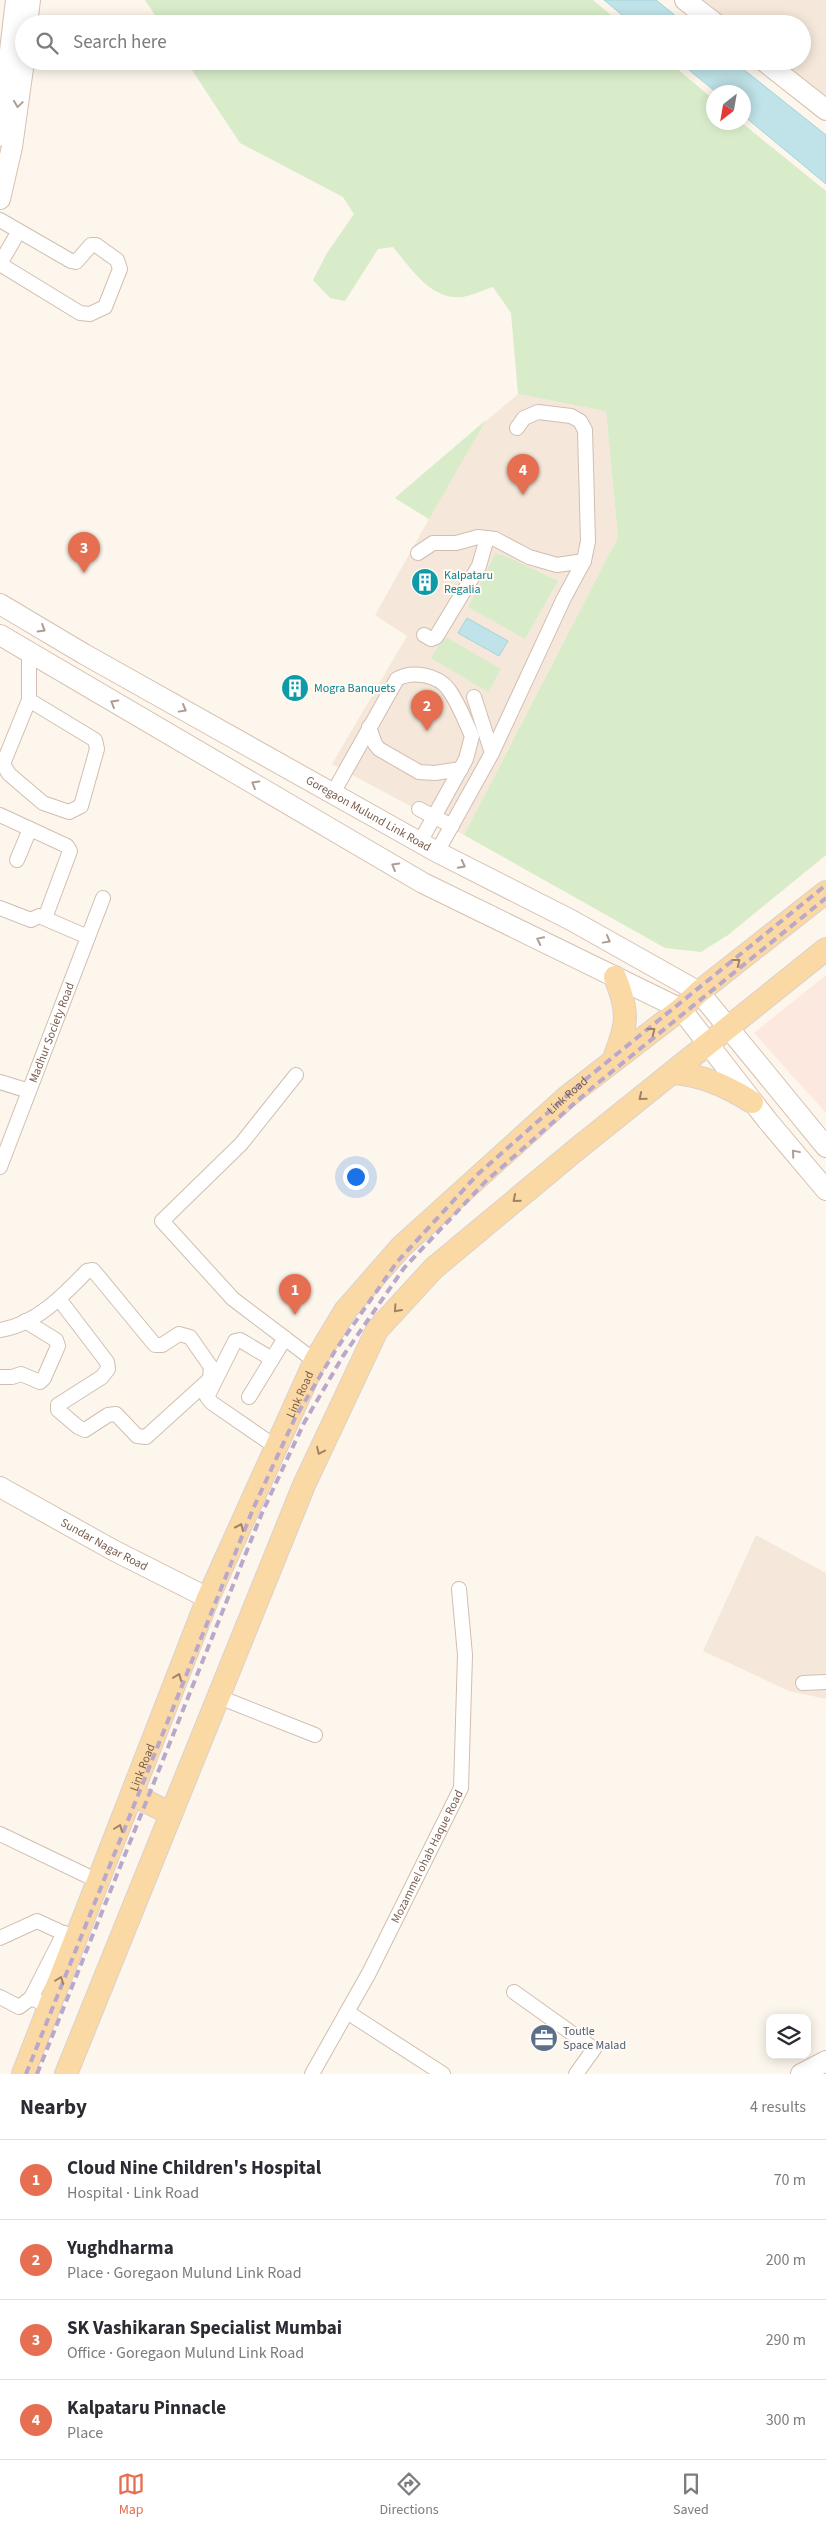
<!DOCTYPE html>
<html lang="en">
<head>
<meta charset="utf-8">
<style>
  :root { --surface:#fff; --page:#f7f7f7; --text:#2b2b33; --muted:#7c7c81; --line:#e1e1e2; --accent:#e76f51 }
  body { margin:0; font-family:"Source Sans 3",sans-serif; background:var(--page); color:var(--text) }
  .controls { position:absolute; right:15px; bottom:15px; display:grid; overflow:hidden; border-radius:10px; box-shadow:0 2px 12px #0003 }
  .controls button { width:45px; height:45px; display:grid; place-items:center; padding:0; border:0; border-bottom:1px solid var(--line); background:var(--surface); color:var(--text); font:25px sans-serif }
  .compass { position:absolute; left:706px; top:85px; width:45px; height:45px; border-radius:50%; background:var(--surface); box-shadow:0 2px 12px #0003; rotate:211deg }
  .you { position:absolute; left:355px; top:1176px; width:18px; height:18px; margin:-12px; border:4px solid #fff; border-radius:50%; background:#1a73e8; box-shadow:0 0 0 8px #1a73e833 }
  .badge { display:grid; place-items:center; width:32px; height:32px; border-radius:50%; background:var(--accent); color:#fff; font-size:16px; font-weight:700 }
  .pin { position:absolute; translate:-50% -41px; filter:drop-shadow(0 1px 2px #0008) }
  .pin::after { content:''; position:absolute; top:26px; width:18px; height:15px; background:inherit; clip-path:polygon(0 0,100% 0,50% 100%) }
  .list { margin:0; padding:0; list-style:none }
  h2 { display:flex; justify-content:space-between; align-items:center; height:65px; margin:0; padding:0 20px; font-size:21px }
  h2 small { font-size:16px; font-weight:400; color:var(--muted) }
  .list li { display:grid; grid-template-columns:32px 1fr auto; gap:15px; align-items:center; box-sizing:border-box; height:80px; padding:0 20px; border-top:1px solid var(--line) }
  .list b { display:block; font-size:19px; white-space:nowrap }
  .list p { margin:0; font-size:16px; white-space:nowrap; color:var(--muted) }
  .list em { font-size:16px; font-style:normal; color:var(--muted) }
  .icon { flex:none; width:28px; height:28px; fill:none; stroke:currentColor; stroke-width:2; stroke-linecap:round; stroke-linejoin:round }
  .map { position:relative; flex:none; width:826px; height:2074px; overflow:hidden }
  .search { position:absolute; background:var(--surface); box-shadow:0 2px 12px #0003; left:15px; right:15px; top:15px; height:55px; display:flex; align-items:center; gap:12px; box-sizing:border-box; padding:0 18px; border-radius:28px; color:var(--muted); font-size:19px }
  .sheet { height:385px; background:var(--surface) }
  nav { display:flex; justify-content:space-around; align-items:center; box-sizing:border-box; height:70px; border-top:1px solid var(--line); background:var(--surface); font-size:14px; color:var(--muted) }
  nav a { display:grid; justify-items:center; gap:2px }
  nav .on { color:var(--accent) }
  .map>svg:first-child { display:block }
</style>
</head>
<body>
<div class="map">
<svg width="826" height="2074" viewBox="0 0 826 2074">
  <rect width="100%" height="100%" fill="#fdf6ec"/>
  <g fill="#f5e8da">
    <polygon points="702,0 826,0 826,97 780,61 802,61 802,24 732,24"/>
    <polygon points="518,394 606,410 618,537 464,835 332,764 407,636 375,615 429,519 395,498"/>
    <polygon points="756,1535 826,1573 826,1699 789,1691 703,1651"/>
  </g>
  <polygon fill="#fde8e0" points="826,975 826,1113 754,1033"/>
  <g fill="#d8ecc9">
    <polygon points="145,0 593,0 622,24 161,24"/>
    <path d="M186,61H668L713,99L714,122L742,123L826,191V855L728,935L701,952L665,948L464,835L618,537L606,411L518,394L511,313L493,287C483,290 473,295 463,297C431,301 411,268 393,247L378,249L345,301L330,298L313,280L327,253L354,214L343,197L240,143Z"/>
    <polygon points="486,420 429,519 395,498"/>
    <polygon points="495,554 503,555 558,581 525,639 468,607"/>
    <polygon points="444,636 501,669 488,692 431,658"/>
  </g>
  <g fill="#bfe3e8" stroke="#a5d3da">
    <polygon points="604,0 656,0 686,24 633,24"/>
    <polygon points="678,61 733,61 826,135 826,184 744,116 744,92 716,92"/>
    <polygon points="467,618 508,641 499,656 458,633"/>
  </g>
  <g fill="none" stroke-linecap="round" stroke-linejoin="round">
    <g stroke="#d1beb0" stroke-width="16">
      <g id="street">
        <polyline points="0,220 71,261 76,262 91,245 96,245 117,260 120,269 105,307 90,314 80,313 3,266 1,262 19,231"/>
        <polyline points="418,553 433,543 456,543 478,537 495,539 529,557 557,565 584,561"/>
        <polyline points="424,635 431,639 436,637 479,566 487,538"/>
        <polyline points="29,652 29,700 3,764 9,774 43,803 69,812 81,806 97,749 95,740 29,700"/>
        <polyline points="474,697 492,753"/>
        <polyline points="369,727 375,744 379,749 419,772 435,773 461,769"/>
        <path d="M333,793L397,679C412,670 439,675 449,690C459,704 465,721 472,736L466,759L420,842"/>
        <polyline points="419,809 452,826"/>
        <polyline points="0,815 67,846 70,851 45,918"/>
        <polyline points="437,852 492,753 564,598 584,561 588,541 585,430 580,421 571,416 538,412 524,418 517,428"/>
        <polyline points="17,860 30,829"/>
        <polyline points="0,908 31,920 39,916 88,937"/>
        <polyline points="296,1075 241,1144 162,1221 233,1299 315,1361"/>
        <polyline points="0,1082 29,1091"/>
        <path id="s1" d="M0,1167L103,898"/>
        <path d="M0,1330C35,1325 64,1295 87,1271L93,1270L155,1345H162L179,1334L190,1337L211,1367L210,1379L146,1437L137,1436L116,1414L108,1415L85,1430L78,1427L58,1410V1405L102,1377L108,1369L107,1362L59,1299"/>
        <polyline points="272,1359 240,1340 235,1341 207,1397 212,1403 276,1447"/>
        <polyline points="0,1377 12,1377 21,1374 40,1382 44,1378 58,1346 56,1340 25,1321"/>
        <polyline points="249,1397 285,1338"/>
        <polyline points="803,1683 826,1682"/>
        <polyline points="219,1697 315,1735"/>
        <polyline points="0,1834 98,1881"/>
        <polyline points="0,1938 37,1921 76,1939"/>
        <polyline points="514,1992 594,2049 576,2074"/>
        <polyline points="0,1997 19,2007 31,1998 40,2002"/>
        <polyline points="31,1998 64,1933"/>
        <polyline points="347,2012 443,2074"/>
        <path id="s2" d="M312,2074L369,1973L461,1788L465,1655L459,1589"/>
      </g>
    </g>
    <g stroke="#d6c0b0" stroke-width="22">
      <g id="secondary">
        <polyline points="685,0 716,24"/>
        <polyline points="27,24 30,0"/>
        <polyline points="764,61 826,110"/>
        <polyline points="0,136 16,0"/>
        <polyline points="0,199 12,147 24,61"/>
        <path id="s3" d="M0,604L84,654L437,852L571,920L699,992L826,1147"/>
        <polyline points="0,635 423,883 681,1009 767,1120 826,1190"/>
        <path id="s4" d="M0,1487L113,1550L208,1598"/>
        <polyline points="801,2074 826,2061"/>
      </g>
    </g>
    <g stroke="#dad1cd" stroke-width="24">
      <g id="primary">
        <path d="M613,1061C627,1025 630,1014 615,977"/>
        <path d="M672,1073C703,1075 726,1086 752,1102"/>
        <polyline points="132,1794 171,1814"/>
        <path id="s5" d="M23,2074L208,1598L315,1361L345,1311L401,1247L568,1096L681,1009L699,992L826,892"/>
        <polyline points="66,2074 304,1485 377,1330 434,1268 577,1149 826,949"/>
      </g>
    </g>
    <use href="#street" stroke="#fff" stroke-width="14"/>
    <use href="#secondary" stroke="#fff" stroke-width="20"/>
    <use href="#primary" stroke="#fbd9a5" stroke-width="22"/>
    <g stroke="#b9a8c9" stroke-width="4" stroke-dasharray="8 5" stroke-linecap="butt">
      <path id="s6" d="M26,2074L253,1509L295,1418L335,1351L397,1262L478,1174L586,1079L826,885"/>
      <polyline points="37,2074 262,1513 304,1423 343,1356 404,1268 485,1182 593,1087 826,898"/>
    </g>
  </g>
  <defs><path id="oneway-chevron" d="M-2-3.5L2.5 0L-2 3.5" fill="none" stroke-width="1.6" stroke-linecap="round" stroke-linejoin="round" transform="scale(1.25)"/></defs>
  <g stroke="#af9d94">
    <use href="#oneway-chevron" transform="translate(18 104) rotate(98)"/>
    <use href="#oneway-chevron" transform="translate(42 629) rotate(31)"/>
    <use href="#oneway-chevron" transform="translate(114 703) rotate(-150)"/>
    <use href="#oneway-chevron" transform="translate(183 709) rotate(29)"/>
    <use href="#oneway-chevron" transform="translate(255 784) rotate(-150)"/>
    <use href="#oneway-chevron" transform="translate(462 865) rotate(27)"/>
    <use href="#oneway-chevron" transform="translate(395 866) rotate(-150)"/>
    <use href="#oneway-chevron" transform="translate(540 940) rotate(-154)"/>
    <use href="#oneway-chevron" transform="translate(607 940) rotate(29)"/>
    <use href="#oneway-chevron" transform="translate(795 1153) rotate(-130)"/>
  </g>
  <g stroke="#a18267">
    <use href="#oneway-chevron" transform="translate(737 962) rotate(-38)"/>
    <use href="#oneway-chevron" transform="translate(652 1031) rotate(-38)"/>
    <use href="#oneway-chevron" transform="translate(642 1097) rotate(141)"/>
    <use href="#oneway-chevron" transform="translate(516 1199) rotate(140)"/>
    <use href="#oneway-chevron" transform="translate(397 1309) rotate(132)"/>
    <use href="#oneway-chevron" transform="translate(320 1451) rotate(115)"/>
    <use href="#oneway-chevron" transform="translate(240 1527) rotate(-66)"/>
    <use href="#oneway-chevron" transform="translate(178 1677) rotate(-69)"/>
    <use href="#oneway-chevron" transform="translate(119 1828) rotate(-69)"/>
    <use href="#oneway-chevron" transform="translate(60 1980) rotate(-69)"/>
  </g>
  <defs>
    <g id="building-disc" transform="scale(1.4375)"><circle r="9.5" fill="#0f9aa8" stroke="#fffaf3"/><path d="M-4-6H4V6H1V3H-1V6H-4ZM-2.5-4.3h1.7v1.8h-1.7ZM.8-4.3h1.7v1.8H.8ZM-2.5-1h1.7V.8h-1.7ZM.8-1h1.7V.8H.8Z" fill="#fff"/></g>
    <g id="office-disc" transform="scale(1.4375)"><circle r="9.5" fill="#5c6f8a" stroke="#fffaf3"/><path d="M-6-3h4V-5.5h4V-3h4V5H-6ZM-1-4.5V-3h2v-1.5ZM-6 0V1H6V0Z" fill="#fff"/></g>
  </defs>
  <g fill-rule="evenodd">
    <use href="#building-disc" x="425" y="582"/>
    <use href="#building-disc" x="295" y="688"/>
    <use href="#office-disc" x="544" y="2038"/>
  </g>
  <g text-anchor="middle" stroke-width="4" stroke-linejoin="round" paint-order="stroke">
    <g font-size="12" fill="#0d838f" stroke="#fffaf3" text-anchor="start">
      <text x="444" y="579">Kalpataru<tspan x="444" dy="14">Regalia</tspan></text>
      <text x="314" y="692">Mogra Banquets</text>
    </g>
    <g font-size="12" fill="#7a5c4d" stroke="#fffaf3">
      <text dy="4" stroke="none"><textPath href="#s3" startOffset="424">Goregaon Mulund Link Road</textPath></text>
      <text dy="4" stroke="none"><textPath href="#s1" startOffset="144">Madhur Society Road</textPath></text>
      <text dy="4" stroke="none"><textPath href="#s6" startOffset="1134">Link Road</textPath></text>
      <text dy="4" stroke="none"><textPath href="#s5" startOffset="734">Link Road</textPath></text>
      <text dy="4" stroke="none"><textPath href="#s4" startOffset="119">Sundar Nagar Road</textPath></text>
      <text dy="4" stroke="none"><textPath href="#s5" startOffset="329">Link Road</textPath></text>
      <text dy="4" stroke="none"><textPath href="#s2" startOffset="246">Mozammel ohab Haque Road</textPath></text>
    </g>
    <g font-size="12" fill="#4e5e75" stroke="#fffaf3" text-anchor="start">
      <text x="563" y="2035">Toutle<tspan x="563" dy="14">Space Malad</tspan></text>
    </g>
  </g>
</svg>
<div class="controls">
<button><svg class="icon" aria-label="layers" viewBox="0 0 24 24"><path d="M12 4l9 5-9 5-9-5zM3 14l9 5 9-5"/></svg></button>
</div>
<svg class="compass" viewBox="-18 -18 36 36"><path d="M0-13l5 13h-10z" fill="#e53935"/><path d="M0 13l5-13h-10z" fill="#7c7c81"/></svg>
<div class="you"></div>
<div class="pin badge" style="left:295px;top:1315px">1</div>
<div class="pin badge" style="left:427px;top:731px">2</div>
<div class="pin badge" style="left:84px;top:573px">3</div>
<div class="pin badge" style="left:523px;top:495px">4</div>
<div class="search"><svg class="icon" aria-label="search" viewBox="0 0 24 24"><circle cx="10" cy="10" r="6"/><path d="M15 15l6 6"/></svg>Search here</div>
</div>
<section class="sheet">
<h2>Nearby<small>4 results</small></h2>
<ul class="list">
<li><span class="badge">1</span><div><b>Cloud Nine Children's Hospital</b><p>Hospital · Link Road</p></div><em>70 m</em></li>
<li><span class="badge">2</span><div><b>Yughdharma</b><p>Place · Goregaon Mulund Link Road</p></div><em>200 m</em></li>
<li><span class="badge">3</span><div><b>SK Vashikaran Specialist Mumbai</b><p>Office · Goregaon Mulund Link Road</p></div><em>290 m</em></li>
<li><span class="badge">4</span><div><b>Kalpataru Pinnacle</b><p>Place</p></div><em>300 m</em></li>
</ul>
</section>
<nav>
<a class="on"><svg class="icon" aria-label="map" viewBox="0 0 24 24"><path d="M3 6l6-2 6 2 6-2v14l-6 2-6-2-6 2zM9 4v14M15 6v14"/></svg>Map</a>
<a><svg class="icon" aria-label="directions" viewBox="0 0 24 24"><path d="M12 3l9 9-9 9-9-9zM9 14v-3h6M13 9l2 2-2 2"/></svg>Directions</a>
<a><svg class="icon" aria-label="saved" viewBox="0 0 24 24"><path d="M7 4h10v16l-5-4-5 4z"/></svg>Saved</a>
</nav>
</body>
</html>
